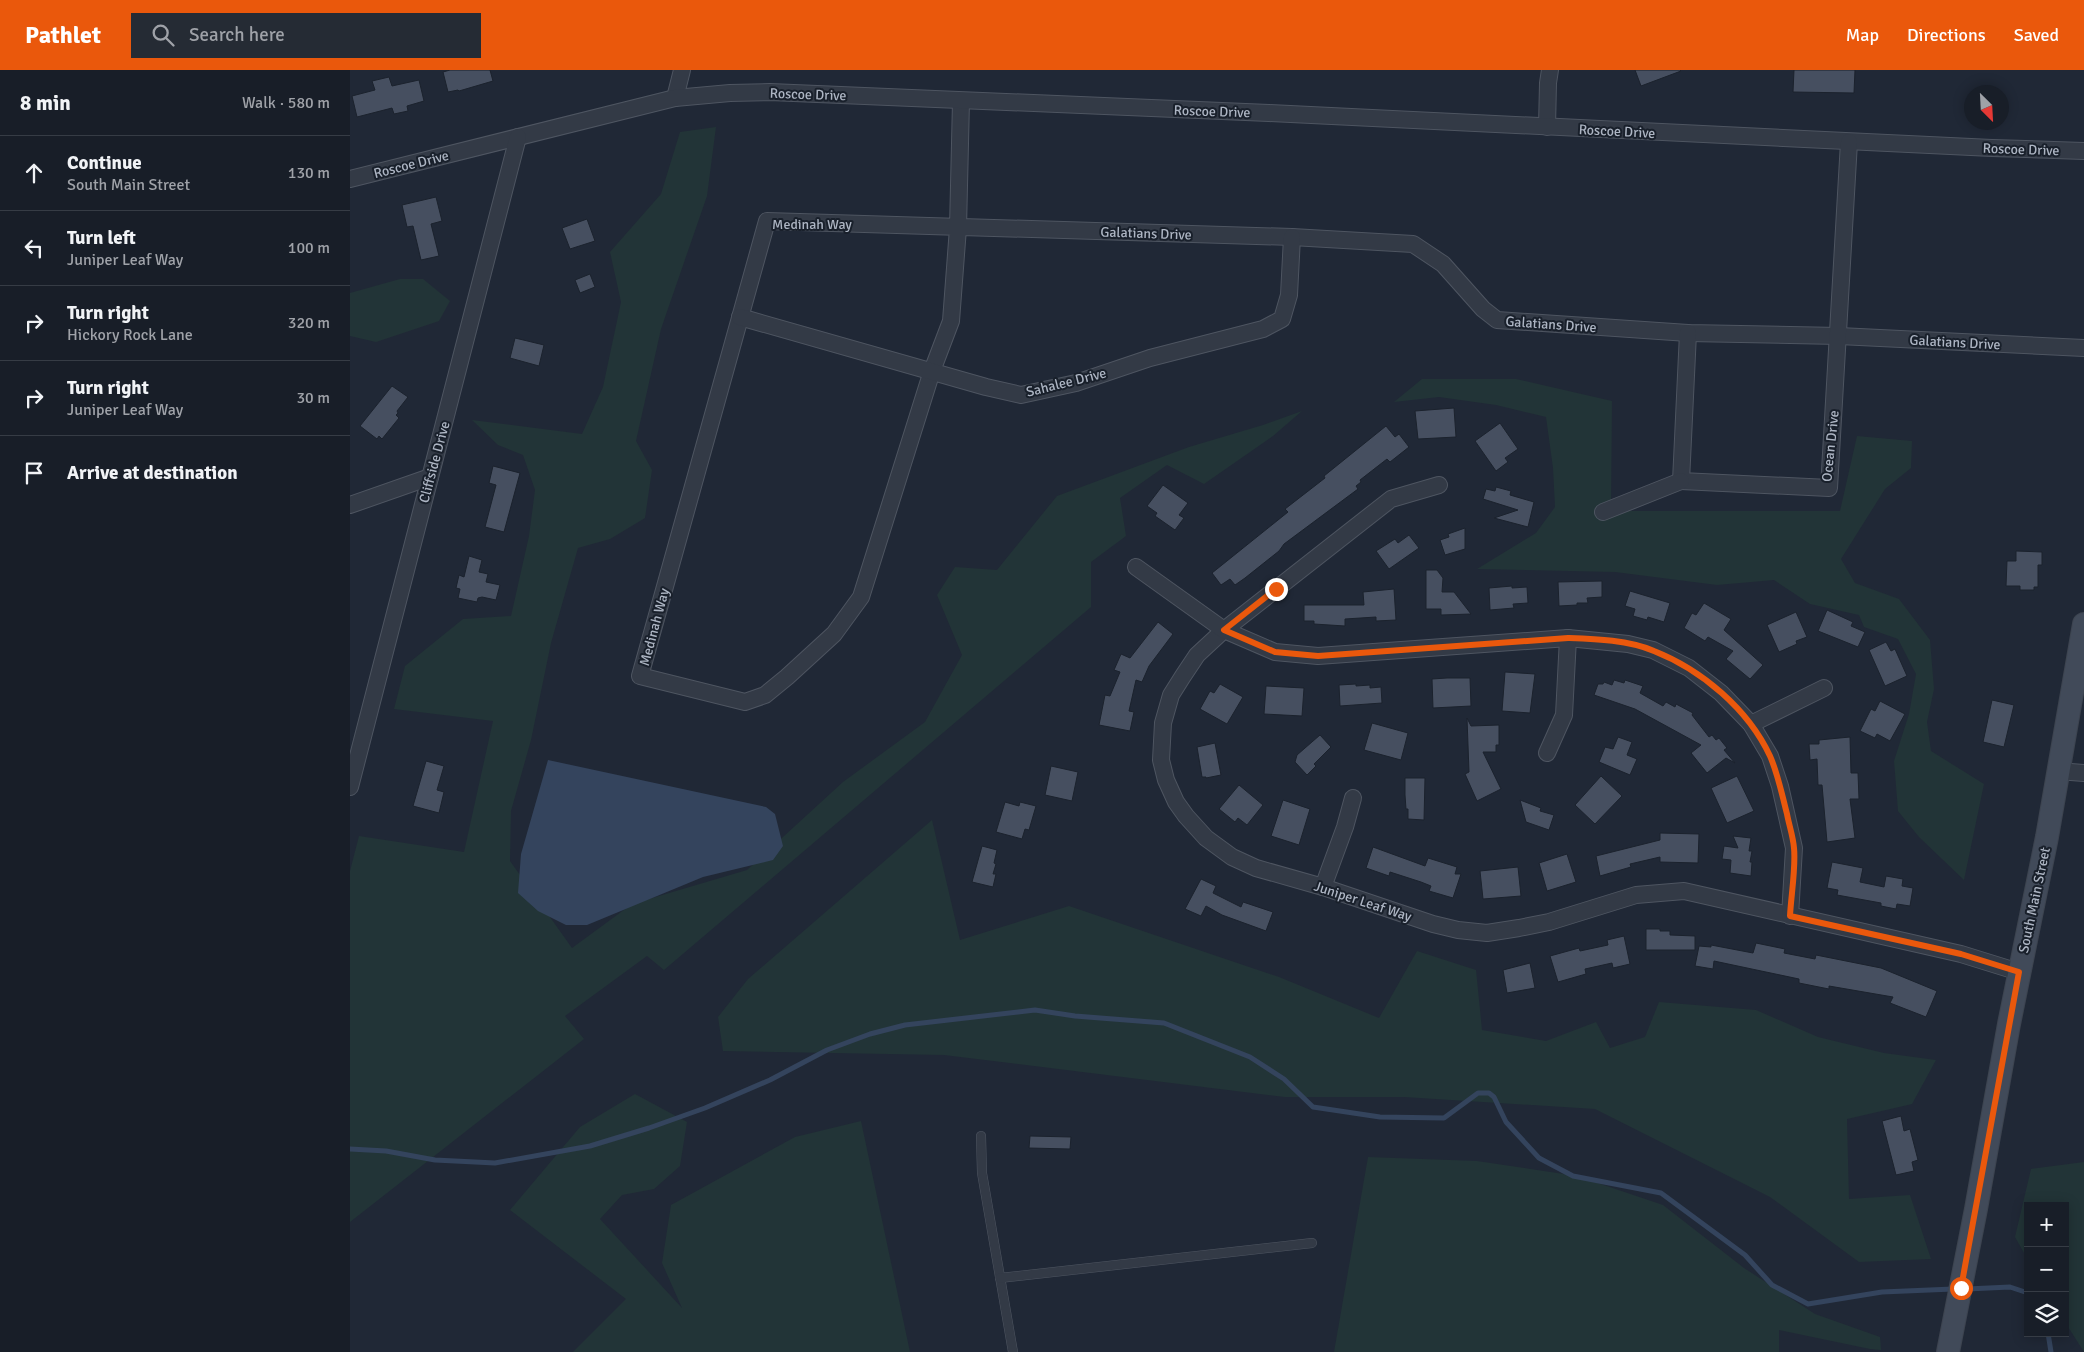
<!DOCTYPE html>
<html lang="en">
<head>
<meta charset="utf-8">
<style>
  :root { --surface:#181e28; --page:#252b34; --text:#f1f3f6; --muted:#9fa2a8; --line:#363c45; --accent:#ea580c }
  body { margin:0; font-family:Signika,sans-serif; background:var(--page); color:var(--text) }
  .controls { position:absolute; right:15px; bottom:15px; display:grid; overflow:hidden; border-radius:0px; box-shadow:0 2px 12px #0003 }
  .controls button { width:45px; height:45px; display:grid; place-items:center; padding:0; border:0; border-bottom:1px solid var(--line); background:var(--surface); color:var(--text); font:25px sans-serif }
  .compass { position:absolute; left:1614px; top:15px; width:45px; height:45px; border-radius:50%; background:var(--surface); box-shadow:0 2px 12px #0003; rotate:156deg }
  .stop { position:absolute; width:15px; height:15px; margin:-11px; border:4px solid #ea580c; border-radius:50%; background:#fff }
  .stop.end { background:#ea580c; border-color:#fff; box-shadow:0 1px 5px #0008 }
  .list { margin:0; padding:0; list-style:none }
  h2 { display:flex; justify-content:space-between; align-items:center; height:65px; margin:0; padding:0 20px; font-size:21px }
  h2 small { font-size:16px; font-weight:400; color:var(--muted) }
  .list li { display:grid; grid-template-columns:32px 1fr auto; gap:15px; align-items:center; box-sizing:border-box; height:75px; padding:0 20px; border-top:1px solid var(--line) }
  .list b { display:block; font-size:19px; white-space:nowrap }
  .list p { margin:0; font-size:16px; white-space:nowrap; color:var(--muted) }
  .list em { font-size:16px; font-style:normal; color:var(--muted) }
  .icon { flex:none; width:28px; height:28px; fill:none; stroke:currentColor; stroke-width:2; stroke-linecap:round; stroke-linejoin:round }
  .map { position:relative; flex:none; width:1734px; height:1282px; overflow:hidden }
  header { display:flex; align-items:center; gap:30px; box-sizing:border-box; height:70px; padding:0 25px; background:var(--accent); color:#fff }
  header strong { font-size:24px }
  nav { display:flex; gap:28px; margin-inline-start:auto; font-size:18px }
  .search { width:350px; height:45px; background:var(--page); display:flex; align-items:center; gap:12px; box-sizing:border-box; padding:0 18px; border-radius:0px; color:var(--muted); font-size:19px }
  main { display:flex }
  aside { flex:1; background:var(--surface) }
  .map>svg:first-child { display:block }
</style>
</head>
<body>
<header>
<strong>Pathlet</strong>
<div class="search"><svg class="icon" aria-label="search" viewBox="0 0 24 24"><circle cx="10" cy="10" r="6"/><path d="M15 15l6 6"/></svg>Search here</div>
<nav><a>Map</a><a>Directions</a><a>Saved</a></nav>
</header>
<main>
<aside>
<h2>8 min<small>Walk · 580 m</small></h2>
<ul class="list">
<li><svg class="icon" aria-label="ahead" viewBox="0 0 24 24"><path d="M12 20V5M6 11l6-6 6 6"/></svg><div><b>Continue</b><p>South Main Street</p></div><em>130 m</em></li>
<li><svg class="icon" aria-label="left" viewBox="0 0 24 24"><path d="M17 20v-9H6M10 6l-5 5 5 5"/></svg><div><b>Turn left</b><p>Juniper Leaf Way</p></div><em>100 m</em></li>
<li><svg class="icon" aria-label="right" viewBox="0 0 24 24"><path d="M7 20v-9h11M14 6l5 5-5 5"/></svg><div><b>Turn right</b><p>Hickory Rock Lane</p></div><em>320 m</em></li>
<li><svg class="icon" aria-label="right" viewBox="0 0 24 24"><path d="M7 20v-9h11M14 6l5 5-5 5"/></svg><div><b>Turn right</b><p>Juniper Leaf Way</p></div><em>30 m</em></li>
<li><svg class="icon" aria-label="arrive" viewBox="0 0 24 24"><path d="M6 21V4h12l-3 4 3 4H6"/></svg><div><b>Arrive at destination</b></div></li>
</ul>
</aside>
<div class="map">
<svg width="1734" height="1282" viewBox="0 0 1734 1282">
  <rect width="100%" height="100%" fill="#202836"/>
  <g fill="#223437">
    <polygon points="366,57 357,126 311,259 286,371 302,400 295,448 260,469 228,478 201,573 181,670 161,741 160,791 222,878 282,834 397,800 493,712 575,652 612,585 587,525 605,497 647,500 707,426 839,377 913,355 952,341 923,366 854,414 817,395 770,428 776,466 741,492 741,537 314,900 297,886 215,946 234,969 0,1152 0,801 9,766 114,782 143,651 44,639 55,596 113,549 161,546 179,466 185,420 173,385 148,375 122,350 232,364 253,317 271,232 260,182 311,124 330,62"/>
    <polygon points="50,209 73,209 100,231 89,251 26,272 0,266 0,223"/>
    <polygon points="1072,309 1166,309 1262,331 1261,441 1490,441 1507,366 1562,371 1561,398 1535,419 1491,489 1505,513 1549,529 1580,570 1584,619 1577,652 1581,681 1634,714 1614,810 1569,767 1548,741 1544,691 1559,644 1566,604 1548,569 1514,557 1509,545 1460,534 1424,510 1367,515 1265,502 1127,499 1186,463 1205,437 1203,398 1196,347 1146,335 1089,327 1044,332"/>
    <polygon points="582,750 610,870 719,836 929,907 1029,948 1067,881 1126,900 1132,960 1196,971 1246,952 1260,978 1295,967 1309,932 1406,940 1468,967 1534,983 1586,990 1562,1034 1497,1049 1499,1129 1560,1125 1581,1189 1509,1192 1420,1127 1245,1039 1054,1027 935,1027 594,985 373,981 368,947 398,909"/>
    <polygon points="285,1024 337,1052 330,1096 304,1119 272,1125 250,1149 332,1238 312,1193 321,1135 445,1067 511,1051 560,1282 223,1282 276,1229 160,1140 230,1057"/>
    <polygon points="1018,1087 1127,1091 1227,1106 1313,1135 1394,1198 1465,1244 1530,1267 1531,1280 1520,1279 1429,1260 1429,1282 984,1282"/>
    <polygon points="1734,1092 1734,1282 1715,1252 1715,1136 1678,1136 1678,1190 1665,1167 1681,1099"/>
  </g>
  <polygon fill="#34445d" points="198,690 416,737 425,744 433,776 423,790 353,807 237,855 216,855 188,841 168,823 171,784"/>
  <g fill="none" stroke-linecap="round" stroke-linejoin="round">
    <g stroke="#34445d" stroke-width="5">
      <polyline points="0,1079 36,1081 85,1090 145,1093 240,1076 299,1058 355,1038 420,1010 477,980 520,964 555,955 685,940 725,946 814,953 900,987 934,1009 963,1037 1030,1047 1094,1048 1128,1023 1139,1023 1144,1027 1156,1052 1189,1088 1223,1106 1311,1123 1395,1185 1422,1215 1458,1234 1532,1222 1603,1219"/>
      <polyline points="1617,1219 1660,1217 1678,1223"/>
      <polyline points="1698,1263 1701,1282"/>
    </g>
  </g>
  <g fill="#464f60" stroke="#1b222d">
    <polygon points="100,0 140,0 143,11 109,21 108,20 98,22 93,2"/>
    <polygon points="1285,0 1330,0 1331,1 1291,16"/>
    <polygon points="1444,0 1505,0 1504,23 1443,22"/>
    <polygon points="39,7 42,16 69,10 74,31 57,36 58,41 44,44 42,38 7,47 2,26 25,20 22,11"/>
    <polygon points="86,127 92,151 81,154 89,186 71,190 63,156 57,157 52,135"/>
    <polygon points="237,149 245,171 220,179 212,158"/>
    <polygon points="240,204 245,217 230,223 225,210"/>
    <polygon points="165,268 194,275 189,296 160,288"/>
    <polygon points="42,316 58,327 47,341 48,343 46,345 49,348 32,369 29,366 27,369 10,356"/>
    <polygon points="1104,338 1106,367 1068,369 1065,341"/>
    <polygon points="1150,353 1168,379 1155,388 1158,392 1146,401 1125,371"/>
    <polygon points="1036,356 1045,367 1049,364 1059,377 1040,392 1037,389 1010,410 1011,412 1006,416 1008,419 934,474 929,481 895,508 885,515 880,509 871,515 862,503 938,442 935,439 975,408 974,406"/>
    <polygon points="143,396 170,403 154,462 135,457 146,415 139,413"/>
    <polygon points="813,415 838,433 829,445 834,448 825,460 805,446 807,443 797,436"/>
    <polygon points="1146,417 1161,421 1160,425 1184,432 1178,457 1144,448 1168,440 1133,429 1136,419 1145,421"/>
    <polygon points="1115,458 1115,479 1095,485 1090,470 1099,467 1098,464"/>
    <polygon points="1059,465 1069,478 1039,499 1026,481 1045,469 1048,473"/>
    <polygon points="1666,481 1692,482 1692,495 1688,495 1688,517 1684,517 1684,520 1670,520 1670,516 1656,516 1657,491 1666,491"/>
    <polygon points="119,486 132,490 129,502 138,504 136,512 150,515 146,530 132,527 128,528 127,532 108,528 110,519 106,518 109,505 114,507"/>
    <polygon points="1076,500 1087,500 1093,508 1092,522 1104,522 1121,544 1091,545 1091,539 1076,539"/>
    <polygon points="1252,511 1252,527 1237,528 1238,533 1227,533 1227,535 1209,536 1208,512"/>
    <polygon points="1162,516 1162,518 1177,517 1178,533 1163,534 1164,538 1140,540 1139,518"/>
    <polygon points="1044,519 1046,550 1026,551 1026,547 995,549 995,556 964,554 964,551 954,551 954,535 1014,535 1013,522"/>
    <polygon points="1280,521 1320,533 1314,552 1298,547 1297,550 1283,546 1285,539 1275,536"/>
    <polygon points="1354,533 1381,549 1374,560 1413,595 1400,609 1376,589 1383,581 1358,567 1355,571 1334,558 1342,543 1346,545"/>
    <polygon points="1477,540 1503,552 1501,556 1515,562 1508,577 1468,561"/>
    <polygon points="1446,542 1457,567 1446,571 1447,574 1429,582 1417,555"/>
    <polygon points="808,552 823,564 799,596 792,612 786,610 779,641 784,642 780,661 749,655 755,625 760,626 770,602 764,600 771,584 780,588"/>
    <polygon points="1536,572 1541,581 1545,579 1557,606 1535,616 1519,580"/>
    <polygon points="1155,602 1185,604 1180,643 1152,641"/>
    <polygon points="1097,608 1120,608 1121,636 1083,638 1082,609"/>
    <polygon points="1264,610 1274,613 1275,610 1293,616 1290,623 1313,636 1316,632 1325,637 1326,634 1343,643 1342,645 1359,667 1362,665 1366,670 1369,668 1377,678 1374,680 1385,693 1376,688 1357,703 1341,683 1351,675 1285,639 1244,625 1248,614 1253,614 1254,612 1262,615"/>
    <polygon points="870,614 893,627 877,654 850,639 860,621 864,623"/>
    <polygon points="1006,614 1006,616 1020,615 1020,618 1031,617 1032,633 990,636 989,615"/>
    <polygon points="916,616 954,618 952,646 914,644"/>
    <polygon points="1642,630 1664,635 1654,677 1633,672"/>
    <polygon points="1530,631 1555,644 1540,671 1527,664 1525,668 1510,661 1521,639 1525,641"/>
    <polygon points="1117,648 1121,656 1149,655 1149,675 1146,675 1146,682 1133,682 1151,719 1127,731 1115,704 1119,702"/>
    <polygon points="1022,653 1058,663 1051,690 1014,680"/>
    <polygon points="970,665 981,677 964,694 966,696 957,705 945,692 947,685"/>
    <polygon points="1268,667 1282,672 1277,685 1287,689 1280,705 1249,692 1255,677 1263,679"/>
    <polygon points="1500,667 1501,703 1508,703 1509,729 1500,729 1505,768 1477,772 1472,715 1468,715 1467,689 1460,690 1459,674 1469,674 1469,670"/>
    <polygon points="865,673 871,705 856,708 856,707 852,707 847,677"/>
    <polygon points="76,691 94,696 87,720 94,722 89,743 63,736"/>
    <polygon points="701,696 728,702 722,731 695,725"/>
    <polygon points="1251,706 1272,726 1245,754 1225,735"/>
    <polygon points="1387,706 1404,741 1377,753 1361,718"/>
    <polygon points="1055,708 1075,708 1074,750 1058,749 1058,739 1056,739 1055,725"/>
    <polygon points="889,715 913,735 897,755 888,748 885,752 869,739"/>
    <polygon points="933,730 960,739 949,775 921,766"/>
    <polygon points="1170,730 1191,738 1190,741 1204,745 1199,760 1176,752"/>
    <polygon points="655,732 669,736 670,732 686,736 679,760 675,759 672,769 646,762"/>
    <polygon points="1310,763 1349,764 1348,793 1310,792 1310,787 1280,794 1281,797 1250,806 1246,786 1310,770"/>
    <polygon points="1383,766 1401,768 1399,781 1402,781 1400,792 1402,792 1401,806 1380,803 1381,790 1372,789 1374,776 1388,778"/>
    <polygon points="632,776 647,780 644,793 646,794 643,804 646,804 643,817 622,812"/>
    <polygon points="1023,777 1075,796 1078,788 1107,797 1105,804 1111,804 1103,828 1079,821 1081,816 1071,812 1040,802 1039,806 1016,798"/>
    <polygon points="1217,784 1226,812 1197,821 1189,793"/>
    <polygon points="1482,792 1513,798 1510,812 1534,817 1536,806 1553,809 1552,816 1563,818 1560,836 1547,834 1546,839 1531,836 1531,833 1487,825 1488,820 1477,818"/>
    <polygon points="1168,797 1171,826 1133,829 1130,801"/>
    <polygon points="851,809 866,816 863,823 891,837 893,832 923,842 916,861 872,845 856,836 851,846 835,839"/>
    <polygon points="1296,859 1310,859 1310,861 1320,861 1320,865 1345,866 1345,880 1296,880"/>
    <polygon points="1274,866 1280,894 1263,898 1262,893 1235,899 1236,904 1208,912 1200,886 1229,878 1230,881 1258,875 1257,870"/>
    <polygon points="1406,873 1435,879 1434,883 1465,889 1466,885 1531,898 1587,921 1576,947 1540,933 1543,927 1479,916 1479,919 1449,913 1449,909 1364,891 1363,899 1345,896 1349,876 1361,877 1361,875 1403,883"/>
    <polygon points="1180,893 1185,918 1157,923 1153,900"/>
    <polygon points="1551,1046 1554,1061 1560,1059 1568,1090 1562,1092 1564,1101 1546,1105 1532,1051"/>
    <polygon points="680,1066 721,1067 720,1079 679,1078"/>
  </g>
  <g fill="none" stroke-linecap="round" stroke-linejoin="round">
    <g stroke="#4e5561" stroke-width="10">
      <g id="service">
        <polyline points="631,1066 632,1103 663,1282"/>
        <polyline points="650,1208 962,1173"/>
      </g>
    </g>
    <g stroke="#4e5561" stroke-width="18">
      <g id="minor">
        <polyline points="325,28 332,0"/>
        <polyline points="611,31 608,158 601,251 582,301 511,527 484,564 437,607 415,625 395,632 290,606 417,151 942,167 1063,174 1093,194 1133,239 1147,250 1338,263 1489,266 1734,278"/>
        <polyline points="1197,57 1198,13 1200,0"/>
        <polyline points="0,109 325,28 380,23 420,22 919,43 1642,78 1734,81"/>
        <polyline points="390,247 636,317 671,325 726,313 800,288 913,259 932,249 939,225 942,167"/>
        <polyline points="1338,263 1331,411 1479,418 1499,72"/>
        <polyline points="1089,415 1041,429 874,560 847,585 833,606 821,625 813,653 811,690 816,710 826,732 836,746 856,768 882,787 906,798 973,817 1083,854 1108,860 1137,863 1169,858 1199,852 1286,825 1334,821 1611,884 1669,902"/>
        <polyline points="0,435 80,407"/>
        <polyline points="1253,442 1331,411"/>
        <polyline points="786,497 874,560 925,582 968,586 1218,568 1278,574 1303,580 1339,598 1371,623 1401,654 1420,686 1430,716 1444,778 1440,846"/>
        <polyline points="1401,654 1474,618"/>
        <polyline points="1197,683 1214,645 1218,568"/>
        <polyline points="1708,701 1734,703"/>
        <polyline points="0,717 168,67"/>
        <polyline points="973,817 995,757 1003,728"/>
      </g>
    </g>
    <g stroke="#3d4450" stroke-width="24">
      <polyline id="secondary" points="1598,1282 1626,1139 1659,954 1697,767 1734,554"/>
    </g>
    <use href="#service" stroke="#333a46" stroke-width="9"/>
    <use href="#minor" stroke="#333a46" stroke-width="16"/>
    <use href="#secondary" stroke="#414a59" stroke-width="22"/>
  </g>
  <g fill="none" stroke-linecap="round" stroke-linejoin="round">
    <path stroke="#ea580c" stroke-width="6" d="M926,519L874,560L925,582L968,586L1218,568C1246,569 1278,570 1304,581C1352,600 1398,639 1420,686C1428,704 1432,725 1437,744C1439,755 1443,766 1444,778C1446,797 1441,826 1440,846L1611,884L1669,902L1611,1218"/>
  </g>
  <g text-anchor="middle" stroke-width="4" stroke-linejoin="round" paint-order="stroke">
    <g font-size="14" fill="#adb5c3" stroke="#19202b">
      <text transform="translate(458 24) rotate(2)" y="5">Roscoe Drive</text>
      <text transform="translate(862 41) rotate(2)" y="5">Roscoe Drive</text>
      <text transform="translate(1267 61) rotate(3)" y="5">Roscoe Drive</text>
      <text transform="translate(1671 79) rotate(2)" y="5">Roscoe Drive</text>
      <text transform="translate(61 94) rotate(-14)" y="5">Roscoe Drive</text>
      <text x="462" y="159">Medinah Way</text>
      <text transform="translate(796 163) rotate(2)" y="5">Galatians Drive</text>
      <text transform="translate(1201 254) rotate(4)" y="5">Galatians Drive</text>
      <text transform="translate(1605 272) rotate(3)" y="5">Galatians Drive</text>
      <text transform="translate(716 312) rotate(-14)" y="5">Sahalee Drive</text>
      <text transform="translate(1480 376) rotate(-84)" y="5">Ocean Drive</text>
      <text transform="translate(84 392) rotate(-75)" y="5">Cliffside Drive</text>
      <text transform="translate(304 557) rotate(-75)" y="5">Medinah Way</text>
      <text transform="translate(1684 830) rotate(-78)" y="5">South Main Street</text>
      <text transform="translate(1013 831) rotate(18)" y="5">Juniper Leaf Way</text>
    </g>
  </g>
</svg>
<div class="controls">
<button>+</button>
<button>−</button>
<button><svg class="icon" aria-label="layers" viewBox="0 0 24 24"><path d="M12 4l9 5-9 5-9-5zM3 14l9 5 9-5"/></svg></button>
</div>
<svg class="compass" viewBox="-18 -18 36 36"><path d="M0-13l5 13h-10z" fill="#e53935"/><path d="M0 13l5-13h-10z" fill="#9fa2a8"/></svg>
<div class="stop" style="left:1611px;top:1218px"></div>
<div class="stop end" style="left:926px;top:519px"></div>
</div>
</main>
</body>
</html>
